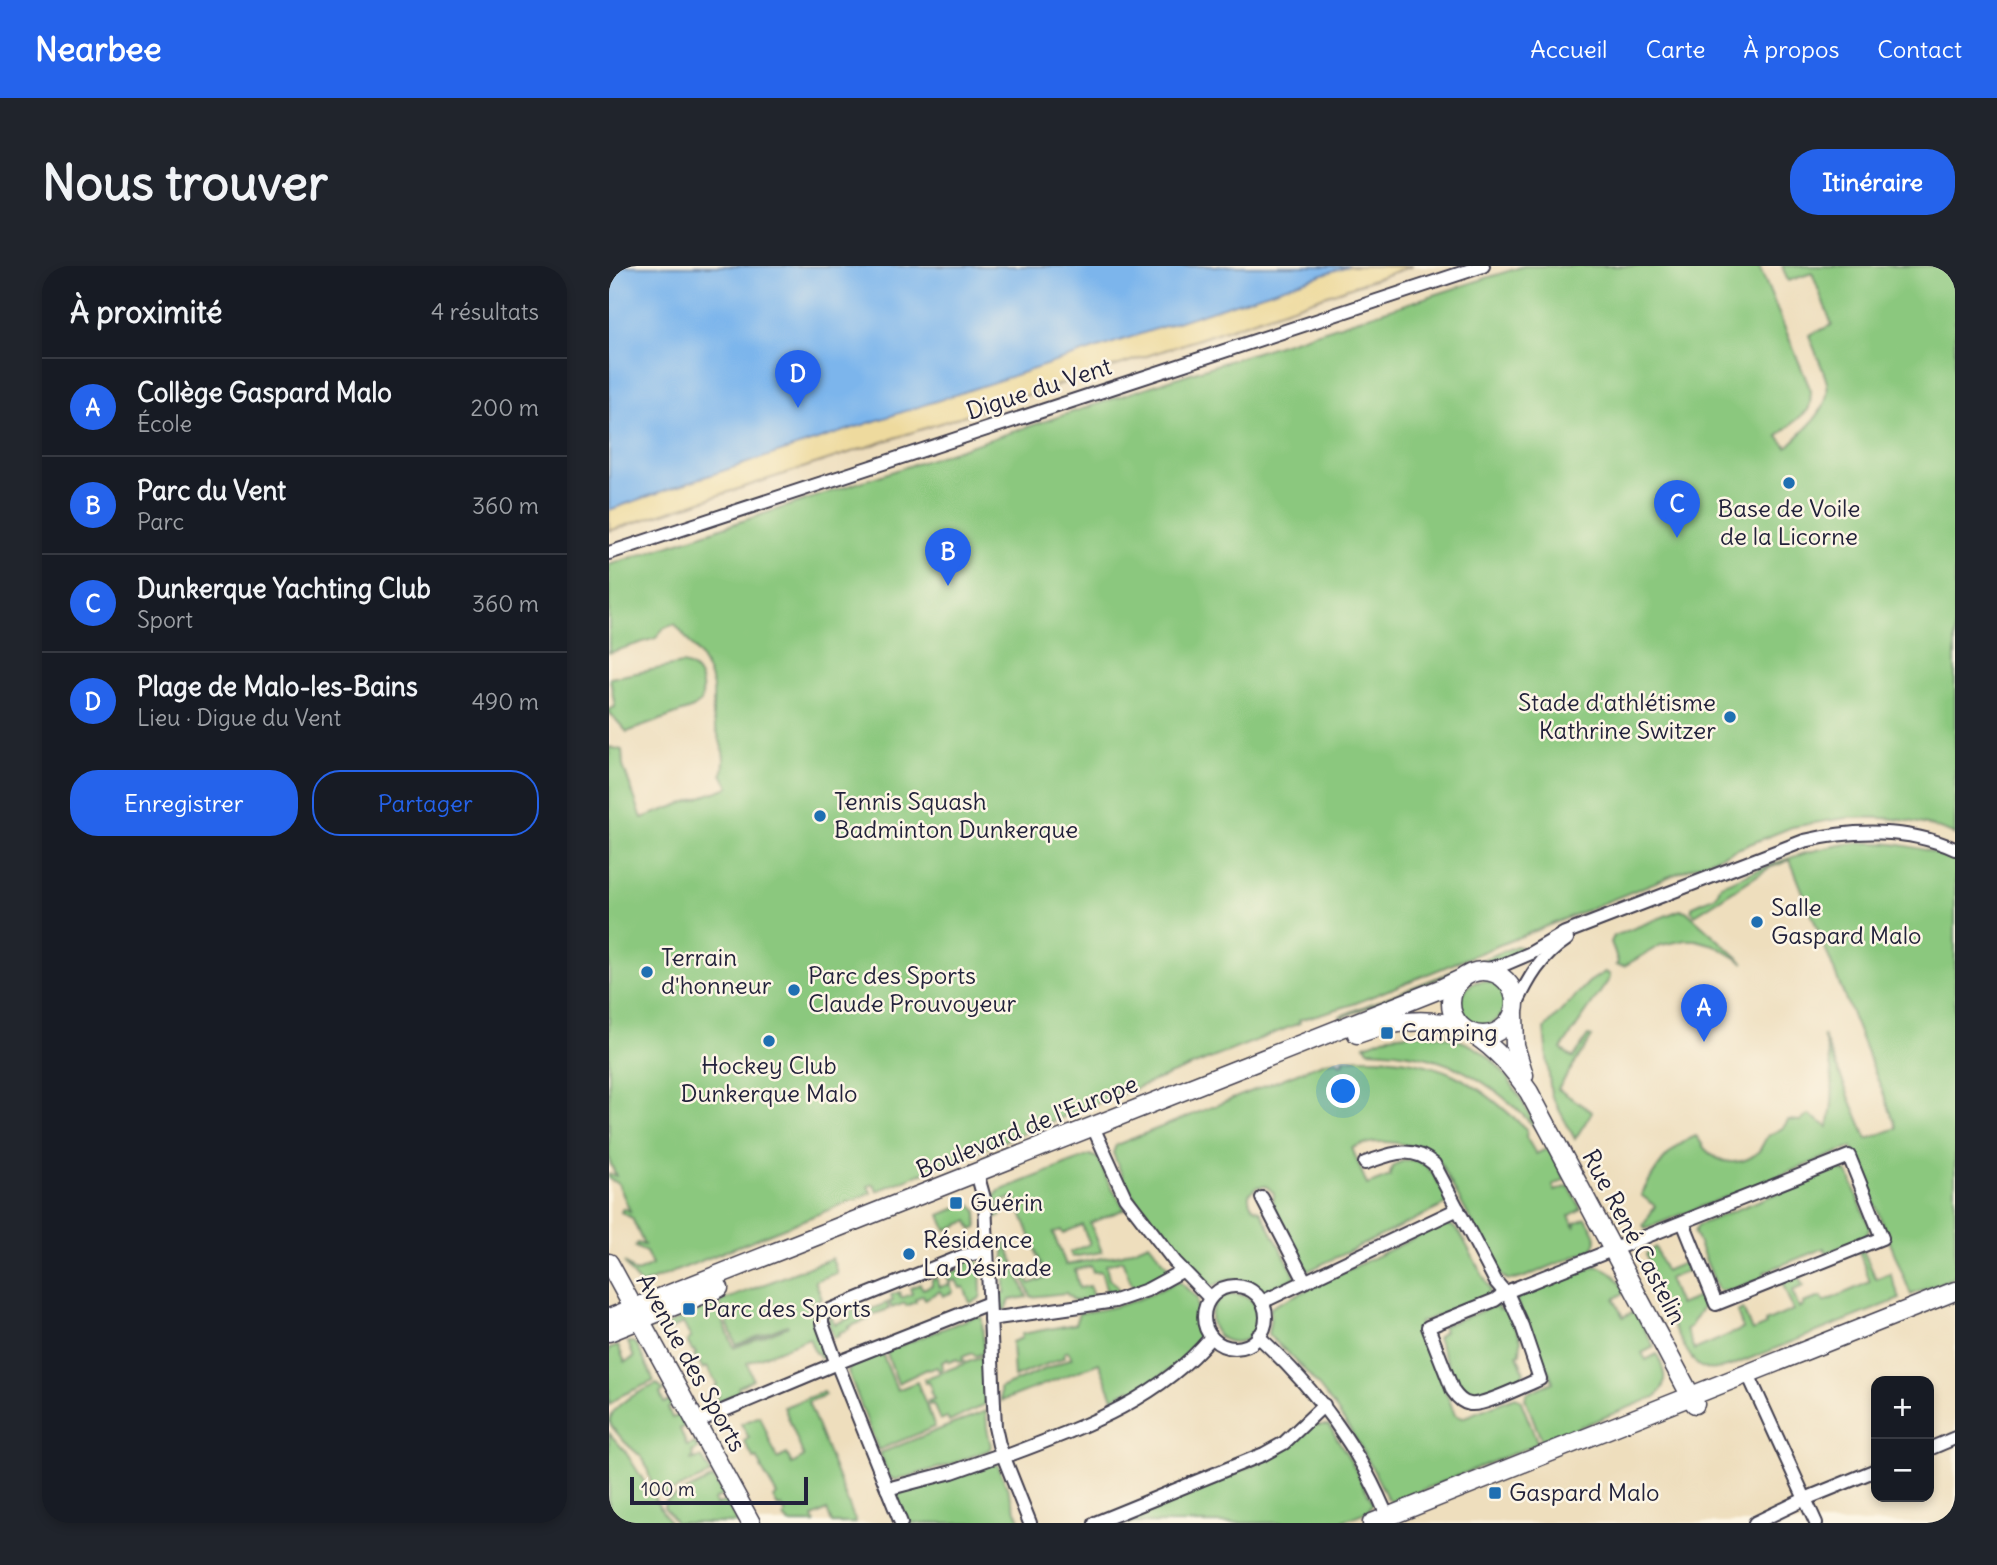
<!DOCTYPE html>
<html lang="fr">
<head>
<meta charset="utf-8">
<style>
  :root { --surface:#171b24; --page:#20242c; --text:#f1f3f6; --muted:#9ea1a6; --line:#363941; --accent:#2563eb }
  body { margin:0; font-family:Delius,sans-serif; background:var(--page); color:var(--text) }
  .controls { position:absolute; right:21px; bottom:21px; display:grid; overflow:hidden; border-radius:14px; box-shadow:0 4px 10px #0003 }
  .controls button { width:63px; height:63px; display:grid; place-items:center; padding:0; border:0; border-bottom:2px solid var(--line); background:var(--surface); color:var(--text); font:35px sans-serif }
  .scale { position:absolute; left:21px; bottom:18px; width:178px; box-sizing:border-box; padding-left:7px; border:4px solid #22223b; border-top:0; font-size:19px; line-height:24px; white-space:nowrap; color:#22223b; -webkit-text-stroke:5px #fcf5e5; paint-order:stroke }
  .you { position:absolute; left:735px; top:826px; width:24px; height:24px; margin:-18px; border:5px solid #fff; border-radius:50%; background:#1a73e8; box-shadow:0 0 0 10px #1a73e833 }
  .badge { display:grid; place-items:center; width:46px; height:46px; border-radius:50%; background:var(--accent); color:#fff; font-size:23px; font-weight:700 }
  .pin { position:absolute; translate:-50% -58px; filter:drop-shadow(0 2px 4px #0008) }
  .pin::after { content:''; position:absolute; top:37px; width:24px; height:21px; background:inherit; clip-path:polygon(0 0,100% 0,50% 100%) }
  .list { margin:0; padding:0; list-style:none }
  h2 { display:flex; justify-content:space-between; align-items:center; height:91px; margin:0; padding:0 28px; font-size:30px }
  h2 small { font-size:23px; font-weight:400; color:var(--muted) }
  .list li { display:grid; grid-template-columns:46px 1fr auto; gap:21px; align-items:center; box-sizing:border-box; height:98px; padding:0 28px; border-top:2px solid var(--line) }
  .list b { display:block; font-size:26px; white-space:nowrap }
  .list p { margin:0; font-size:23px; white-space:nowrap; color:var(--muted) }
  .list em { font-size:23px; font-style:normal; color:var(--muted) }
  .actions { display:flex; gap:14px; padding:21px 28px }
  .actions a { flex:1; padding:16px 0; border:2px solid var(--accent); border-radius:28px; text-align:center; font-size:24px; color:var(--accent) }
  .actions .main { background:var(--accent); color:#fff }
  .map { position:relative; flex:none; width:1346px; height:1257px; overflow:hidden; border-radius:28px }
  header { display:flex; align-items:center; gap:42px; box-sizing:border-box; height:98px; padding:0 35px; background:var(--accent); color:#fff }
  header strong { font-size:33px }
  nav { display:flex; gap:38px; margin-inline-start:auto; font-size:24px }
  .intro { display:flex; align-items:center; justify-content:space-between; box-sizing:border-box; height:168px; padding:0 42px }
  h1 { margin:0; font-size:49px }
  .button { padding:18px 32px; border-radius:28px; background:var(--accent); color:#fff; font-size:24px; font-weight:700 }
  main { display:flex; gap:42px; padding:0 42px }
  aside { flex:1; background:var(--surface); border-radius:28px; box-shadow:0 4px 10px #0003 }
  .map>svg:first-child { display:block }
</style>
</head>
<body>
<header>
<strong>Nearbee</strong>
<nav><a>Accueil</a><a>Carte</a><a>À propos</a><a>Contact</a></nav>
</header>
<div class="intro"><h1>Nous trouver</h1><a class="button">Itinéraire</a></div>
<main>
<aside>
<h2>À proximité<small>4 résultats</small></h2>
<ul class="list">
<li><span class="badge">A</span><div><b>Collège Gaspard Malo</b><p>École</p></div><em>200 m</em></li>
<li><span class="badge">B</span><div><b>Parc du Vent</b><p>Parc</p></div><em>360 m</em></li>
<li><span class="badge">C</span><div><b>Dunkerque Yachting Club</b><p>Sport</p></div><em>360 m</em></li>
<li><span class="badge">D</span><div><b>Plage de Malo-les-Bains</b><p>Lieu · Digue du Vent</p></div><em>490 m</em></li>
</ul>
<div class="actions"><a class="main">Enregistrer</a><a>Partager</a></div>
</aside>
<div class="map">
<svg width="1346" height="1257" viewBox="0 0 1346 1257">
  <rect width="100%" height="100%" fill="#fcf5e5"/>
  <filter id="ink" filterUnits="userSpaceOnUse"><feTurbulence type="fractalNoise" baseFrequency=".0143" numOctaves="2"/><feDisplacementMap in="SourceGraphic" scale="14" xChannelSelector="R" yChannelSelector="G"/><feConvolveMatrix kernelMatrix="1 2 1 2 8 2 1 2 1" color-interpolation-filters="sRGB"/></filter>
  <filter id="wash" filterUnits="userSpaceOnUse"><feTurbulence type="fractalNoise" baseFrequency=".00686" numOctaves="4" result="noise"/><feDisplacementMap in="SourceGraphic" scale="28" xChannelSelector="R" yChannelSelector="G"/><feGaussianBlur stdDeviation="1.57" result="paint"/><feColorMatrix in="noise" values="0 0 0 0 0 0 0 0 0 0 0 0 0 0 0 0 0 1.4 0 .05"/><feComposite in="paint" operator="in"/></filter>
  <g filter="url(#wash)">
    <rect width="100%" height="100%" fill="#eedebd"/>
    <g fill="#8bc87e" stroke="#56755c" stroke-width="2">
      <path d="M915,0H1150L1202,125L1201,138L1199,144L1169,170L1178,181C1194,165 1223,143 1218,117C1214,101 1205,84 1200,69L1223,59L1203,7L1179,15L1173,0H1346V569C1313,554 1273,550 1238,552C1219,554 1201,558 1183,561L742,739L690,754L691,757L268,925L265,918L259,920L262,927L32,1019L23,1009L15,996L26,1007L43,999L37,986L26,981L28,977L35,979L23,952L12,946L14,942L21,945L9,917L0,913V908L7,910L0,894V481L13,484L14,500L33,552L120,521L113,508C120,488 107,469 104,450C103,439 106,428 103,417C97,394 80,376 66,358L55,362L47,372L0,387V299L582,107Z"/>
      <path d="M73,398C92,401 96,419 92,436L84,442L18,466L0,446V444L6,441L1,412Z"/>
      <path d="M1246,577C1283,576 1312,580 1346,594V1011L1302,1029L1243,881L1036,963L1034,960L1046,940L1032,929C1045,905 1060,880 1087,870C1091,874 1093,879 1096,883C1111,899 1134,901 1150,885C1153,881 1155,875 1158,871C1166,863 1173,867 1179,854L1191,855L1200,849L1219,861C1227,828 1224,801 1214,769L1258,873L1288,862L1181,594L1160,602L1086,649L1082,644L1084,640L1107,630L1112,619C1156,601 1198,582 1246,577Z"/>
      <polygon points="1071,644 1077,645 1135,697 1105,679 1087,674 1077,674 1052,679 1015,700 1007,699 1009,696 1002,676 1005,670"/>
      <polygon points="907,680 915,682 917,686 893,695 866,698 732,752 731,750"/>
      <polygon points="996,706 1000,708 1001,712 952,783 964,792 979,770 983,771 949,823 983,846 966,873 942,829 935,763 980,716"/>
      <circle cx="874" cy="737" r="22"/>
      <path d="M809,767C882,770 898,808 930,866C881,811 834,786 759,784L756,779L780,770Z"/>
      <path d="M753,792C830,791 864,813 918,864L917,871L927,888L937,883L941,885L956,912L955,914L944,920L946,925L960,920L972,943L960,950L966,961L967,960L966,957L977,952C983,964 993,972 982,984L913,1012C903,1015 897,1015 890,1007L830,895C808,877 770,870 743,882L758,919L781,910C781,903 783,900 789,897C818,883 830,918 840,937L699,1005L664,939L665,927L657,920L647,921L640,928C639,936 643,943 651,944L687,1011L654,1027C641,1015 628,1010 610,1017C605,1019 605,1021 600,1019C595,1017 591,1011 587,1008C553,975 520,932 504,887L507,879L716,796L728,794L731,798L735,797L734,793Z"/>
      <polygon points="481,889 489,892 499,915 516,943 481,957 493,986 463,991 461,986 481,978 473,959 454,967 452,964 444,967 457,999 514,988 540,977 559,1001 558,1006 524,1022 513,994 497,999 500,1013 507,1018 510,1027 499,1030 492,1005 484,1006 482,1000 466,1004 470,1022 481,1020 484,1033 465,1035 457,1027 422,1031 411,1004 415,1002 421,1018 437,1011 406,931 389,937 393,949 384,953 384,932 390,925"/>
      <polygon points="1229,903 1239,907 1261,962 1257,970 1218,987 1215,982 1155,1006 1156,1011 1120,1025 1109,1024 1085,966 1089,959"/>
      <polygon points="357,938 363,939 368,945 368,962 363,964 359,955 337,964 331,949"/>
      <path d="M837,959L843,960L851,967L881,1023L878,1030L810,1057L846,1149L853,1152L906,1131L911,1133L928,1175L925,1179L784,1236L778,1232C750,1171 711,1112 659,1069L662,1049L661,1043L666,1039L826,962Z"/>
      <polygon points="395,972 418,1031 401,1034 397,1044 390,1042 387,1032 396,1027"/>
      <path d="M1046,981L1056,1005L1084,993L1087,1001L1059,1013L1070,1039L1092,1030L1088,1020L1093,1018L1099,1033L1081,1061L1077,1063L1085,1084L1134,1063L1128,1046L1134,1043L1143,1065L1157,1059L1156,1056L1184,1044L1173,1016L1189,1010L1194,1020L1183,1025L1190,1042L1195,1040L1194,1037L1212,1031L1215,1036L1261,1016L1250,986L1254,984L1267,1013L1281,1007L1291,1033L1127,1098C1116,1102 1101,1107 1090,1100C1081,1095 1054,1042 1049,1030C1044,1016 1042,1002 1037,988Z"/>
      <polygon points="223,992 228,1007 206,1015 213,1033 201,1037 215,1084 214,1091 211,1092 209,1087 206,1087 200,1072 138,1097 144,1113 129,1121 130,1126 108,1136 106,1133 110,1130 105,1121 108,1119 98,1101 94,1103 89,1094 88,1094 85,1089 87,1088 85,1084 83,1085 78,1075 82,1072 74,1057 57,1066 57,1059 107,1038 125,1082 178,1061 179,1060 178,1059 127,1079 110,1036"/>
      <polygon points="365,993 371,998 372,1029 370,1033 361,1037 355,1021 351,1022 347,1014 340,1016 337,1008 356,1002 357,1000 355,995"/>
      <path d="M986,1000C1003,1002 1009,1013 1016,1026L1005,1033L1014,1051L1026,1045L1045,1081L1033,1087L1037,1094L1048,1088C1055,1103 1061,1119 1046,1131L936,1175L932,1173L916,1132L918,1127L944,1116L930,1081L925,1082L907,1034L910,1030Z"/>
      <polygon points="327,1012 331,1021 341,1018 344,1026 334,1030 331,1025 316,1033 314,1029 306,1033 307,1036 297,1040 296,1037 283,1042 280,1036 284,1035 282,1029 290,1026 292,1032 303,1028 301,1022 311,1018 314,1023 323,1019 323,1013"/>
      <path d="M567,1016L572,1017L588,1032V1057L593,1071C582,1093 548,1112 528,1126L521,1123L504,1132L490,1097L392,1135L391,1122L463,1092L459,1085L455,1087L456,1091L405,1111L403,1076L413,1072V1068L466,1058L470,1047C510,1042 531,1034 567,1016Z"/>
      <circle cx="626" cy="1052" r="24"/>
      <polygon points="278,1037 280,1043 259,1050 260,1053 239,1061 240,1063 229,1067 230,1070 225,1072 219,1056 221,1048 226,1058 241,1052 240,1046 249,1042 252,1047"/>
      <polygon points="888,1039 890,1044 899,1042 912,1074 911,1088 908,1089 915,1106 910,1117 863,1134 852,1129 828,1072 835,1065 833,1060"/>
      <polygon points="367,1050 371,1050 373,1054 375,1087 366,1090 364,1087 353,1091 355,1095 350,1096 348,1093 340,1096 339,1093 333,1096 334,1103 330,1105 328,1101 320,1104 318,1103 289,1117 277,1085"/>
      <polygon points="19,1076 24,1076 28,1079 45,1115 13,1129 0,1139 0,1083 9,1080 16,1096 25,1092"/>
      <polygon points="273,1087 288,1124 308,1116 326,1161 269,1184 239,1105 242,1099"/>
      <polygon points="375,1090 377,1138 340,1156 338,1151 331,1154 324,1138 320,1139 319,1135 325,1133 321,1125 323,1124 320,1116 316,1117 315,1113"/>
      <path d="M48,1118L55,1125L51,1127L55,1137L62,1134L65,1139L59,1142L63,1152L71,1149L76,1160L71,1163L78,1180L86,1177L89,1183L83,1186L85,1192L82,1193L83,1195L93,1191L102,1208L55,1229C38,1223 42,1205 34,1193C28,1186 20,1181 14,1174C10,1169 4,1163 1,1157C0,1138 35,1124 48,1118Z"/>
      <polygon points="214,1126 216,1129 199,1136 247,1257 223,1257 218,1244 204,1251 206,1257 180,1257 174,1251 177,1249 173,1240 169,1241 164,1232 168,1229 152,1202 153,1201 148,1192 145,1193 135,1175 140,1172 132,1158 151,1150 168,1193 178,1188 183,1198 195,1191 175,1141"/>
      <polygon points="377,1145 378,1162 382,1180 380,1184 340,1199 287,1214 280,1211 271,1187"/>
      <polygon points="703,1159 720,1159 742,1195 764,1237 759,1245 729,1257 518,1257 524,1249 662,1192 686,1175"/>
      <polygon points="0,1167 16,1185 61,1257 0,1257"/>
      <polygon points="385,1198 389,1199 412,1257 299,1257 287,1228 340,1214"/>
      <polygon points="104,1212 114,1229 105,1234 107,1239 117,1235 128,1257 67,1257 55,1241 56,1235"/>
    </g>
    <polygon fill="#eeda9e" stroke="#887e6c" stroke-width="2" points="441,0 803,0 596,71 0,265 0,129"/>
    <polygon fill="#7bb5ec" stroke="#4e6c94" stroke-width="2" points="0,0 739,0 80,216 0,244"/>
  </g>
  <g filter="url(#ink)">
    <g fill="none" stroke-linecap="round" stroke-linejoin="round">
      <g stroke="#413e4e" stroke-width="16">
        <g id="street">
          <polyline points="0,287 874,0"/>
          <path d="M872,705L894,699L922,687L956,667L1195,575C1244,563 1299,562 1346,583"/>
          <path d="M906,741C919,713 932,690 958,673"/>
          <polyline points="484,861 516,931 566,996 601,1032"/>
          <path d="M756,897C782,888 802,878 825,898L887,1016L900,1031L913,1060L931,1113C916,1119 875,1140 861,1138C853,1137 848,1131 844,1125L819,1061L886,1034L897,1026L1240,890L1273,972L1107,1038L1074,956"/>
          <polyline points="368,907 376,936 386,1161 390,1179 421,1257"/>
          <polyline points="653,932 696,1015"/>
          <circle cx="626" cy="1051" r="31"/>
          <polyline points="653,1036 849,943"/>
          <polyline points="381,1053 506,1035 538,1024 573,1005"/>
          <path d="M649,1070C709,1126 750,1180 781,1257"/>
          <polyline points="1139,1108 1207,1257"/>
          <polyline points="87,1156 228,1097 380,1037"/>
          <polyline points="1320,1183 1346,1172"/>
          <path d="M395,1191C471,1162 549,1135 602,1071"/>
          <polyline points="278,1223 343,1206 394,1188"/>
          <polyline points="292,1257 225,1090 213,1057 213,1050 221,1044 354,990 378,985"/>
          <polyline points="486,1257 655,1188 675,1177 715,1139"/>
          <polyline points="1146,1257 1196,1233 1267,1204"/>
        </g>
      </g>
      <g stroke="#413e4e" stroke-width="21">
        <g id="secondary">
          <circle cx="874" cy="737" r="32"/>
          <polyline points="905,748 906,780 915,809"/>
          <path d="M748,768C782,755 818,750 853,762"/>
          <path d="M864,768C888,783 904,803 920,826L1086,1138"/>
          <polyline points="0,997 142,1257"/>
          <polyline points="0,1052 831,723 854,712"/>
          <polyline points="0,1066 110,1022"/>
          <polyline points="763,1257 1346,1025"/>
        </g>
      </g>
      <use href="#street" stroke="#fff" stroke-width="12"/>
      <use href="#secondary" stroke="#fff" stroke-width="18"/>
    </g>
  </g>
  <g fill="#1f6fb2" stroke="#fcf5e5" stroke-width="2.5">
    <circle cx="1180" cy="217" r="7"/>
    <circle cx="1121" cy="451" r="7"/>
    <circle cx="211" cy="550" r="7"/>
    <circle cx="1148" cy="656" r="7"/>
    <circle cx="38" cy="706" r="7"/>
    <circle cx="185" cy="724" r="7"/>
    <rect x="771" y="760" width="14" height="14" rx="3.5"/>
    <circle cx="160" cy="775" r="7"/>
    <rect x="340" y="930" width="14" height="14" rx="3.5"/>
    <circle cx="300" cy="988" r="7"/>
    <rect x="73" y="1036" width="14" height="14" rx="3.5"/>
    <rect x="879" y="1220" width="14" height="14" rx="3.5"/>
  </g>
  <g text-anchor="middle" stroke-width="5" stroke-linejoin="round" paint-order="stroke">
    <g font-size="24" fill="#22223b" stroke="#fcf5e5">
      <text transform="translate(430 123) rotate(-18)" y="8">Digue du Vent</text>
      <text transform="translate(418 861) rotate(-22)" y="8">Boulevard de l'Europe</text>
      <text transform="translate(1025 971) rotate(62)" y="8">Rue René Castelin</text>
      <text transform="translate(82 1097) rotate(61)" y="8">Avenue des Sports</text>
    </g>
    <g font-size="24" fill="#22223b" stroke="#fcf5e5" text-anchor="start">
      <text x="1180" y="251" text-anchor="middle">Base de Voile<tspan x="1180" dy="28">de la Licorne</tspan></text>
      <text x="1107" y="445" text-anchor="end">Stade d'athlétisme<tspan x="1107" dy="28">Kathrine Switzer</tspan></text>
      <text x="225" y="544">Tennis Squash<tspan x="225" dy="28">Badminton Dunkerque</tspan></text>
      <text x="1162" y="650">Salle<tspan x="1162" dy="28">Gaspard Malo</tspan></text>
      <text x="52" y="700">Terrain<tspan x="52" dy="28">d'honneur</tspan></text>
      <text x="199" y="718">Parc des Sports<tspan x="199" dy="28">Claude Prouvoyeur</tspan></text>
      <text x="792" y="775">Camping</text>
      <text x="160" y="808" text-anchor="middle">Hockey Club<tspan x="160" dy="28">Dunkerque Malo</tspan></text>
      <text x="361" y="945">Guérin</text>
      <text x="314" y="982">Résidence<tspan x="314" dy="28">La Désirade</tspan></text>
      <text x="94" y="1051">Parc des Sports</text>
      <text x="900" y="1235">Gaspard Malo</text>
    </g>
  </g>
</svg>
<div class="controls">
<button>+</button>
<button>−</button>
</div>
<div class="scale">100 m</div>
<div class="you"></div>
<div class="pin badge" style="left:1095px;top:776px">A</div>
<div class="pin badge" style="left:339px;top:320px">B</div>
<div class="pin badge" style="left:1068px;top:272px">C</div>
<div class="pin badge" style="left:189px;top:142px">D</div>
</div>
</main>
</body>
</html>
